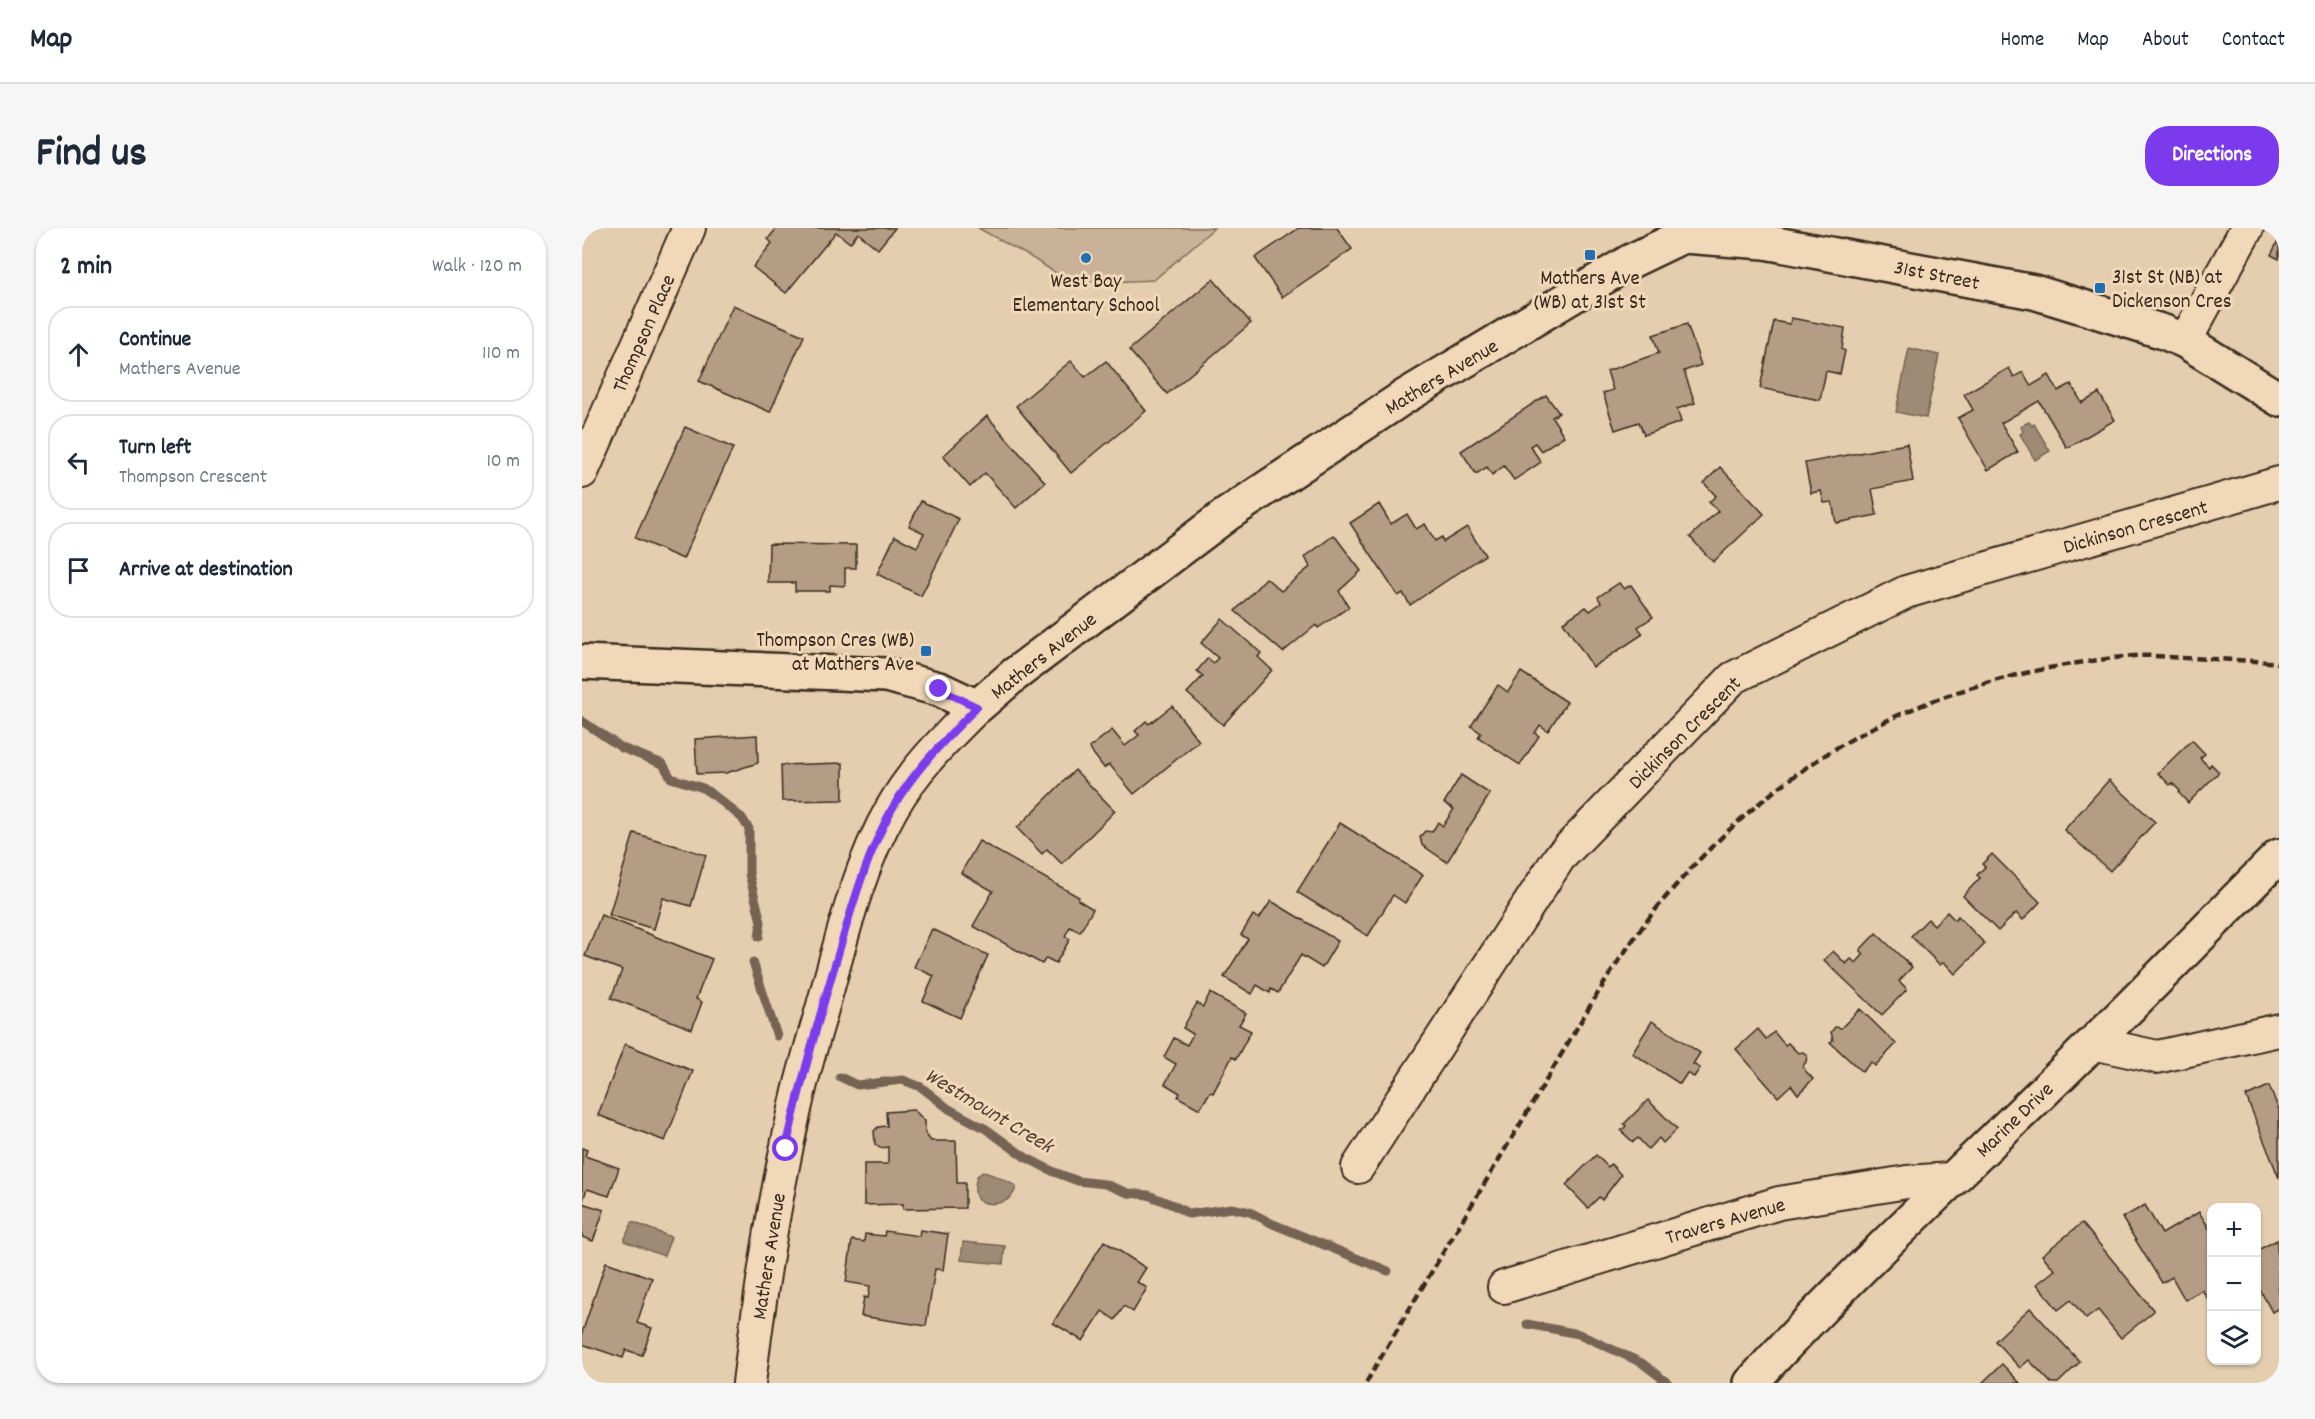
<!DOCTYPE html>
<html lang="en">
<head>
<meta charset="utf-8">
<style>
  :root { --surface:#fff; --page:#f6f6f7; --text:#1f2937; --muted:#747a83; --line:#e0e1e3; --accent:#7c3aed }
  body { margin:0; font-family:Dekko,sans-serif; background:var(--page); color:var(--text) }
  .controls { position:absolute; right:18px; bottom:18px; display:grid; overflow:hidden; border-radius:12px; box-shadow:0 2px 4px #0004 }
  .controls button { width:54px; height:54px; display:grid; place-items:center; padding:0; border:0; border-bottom:2px solid var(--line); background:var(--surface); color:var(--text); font:30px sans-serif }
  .stop { position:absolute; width:18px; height:18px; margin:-14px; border:4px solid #7c3aed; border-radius:50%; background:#fff }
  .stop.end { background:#7c3aed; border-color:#fff; box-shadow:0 2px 6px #0008 }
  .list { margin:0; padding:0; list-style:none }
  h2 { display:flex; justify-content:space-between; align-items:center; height:78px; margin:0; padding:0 24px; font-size:26px }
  h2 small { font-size:20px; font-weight:400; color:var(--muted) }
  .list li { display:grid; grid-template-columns:39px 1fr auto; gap:18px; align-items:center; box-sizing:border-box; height:96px; margin:0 12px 12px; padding:0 12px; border:2px solid var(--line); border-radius:24px }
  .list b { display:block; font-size:22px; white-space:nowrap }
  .list p { margin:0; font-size:20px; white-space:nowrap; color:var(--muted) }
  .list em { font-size:20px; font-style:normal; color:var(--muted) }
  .icon { flex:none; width:33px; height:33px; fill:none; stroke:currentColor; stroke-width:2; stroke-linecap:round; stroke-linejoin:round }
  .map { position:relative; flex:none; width:1697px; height:1155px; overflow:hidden; border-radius:24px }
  header { display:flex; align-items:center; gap:36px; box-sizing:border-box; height:84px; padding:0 30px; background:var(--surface); border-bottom:2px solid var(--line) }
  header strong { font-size:28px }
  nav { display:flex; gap:33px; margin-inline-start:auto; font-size:21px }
  .intro { display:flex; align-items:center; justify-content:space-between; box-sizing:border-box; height:144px; padding:0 36px }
  h1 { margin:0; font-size:42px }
  .button { padding:15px 27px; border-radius:24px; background:var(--accent); color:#fff; font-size:21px; font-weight:700 }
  main { display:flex; gap:36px; padding:0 36px }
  aside { flex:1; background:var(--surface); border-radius:24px; box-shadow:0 2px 4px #0004 }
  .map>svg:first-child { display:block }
</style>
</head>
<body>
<header>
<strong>Map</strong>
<nav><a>Home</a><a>Map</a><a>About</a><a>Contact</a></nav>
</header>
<div class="intro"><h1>Find us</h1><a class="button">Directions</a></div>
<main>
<aside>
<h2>2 min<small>Walk · 120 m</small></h2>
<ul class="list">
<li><svg class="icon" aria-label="ahead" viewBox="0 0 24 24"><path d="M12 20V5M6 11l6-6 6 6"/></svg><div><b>Continue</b><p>Mathers Avenue</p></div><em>110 m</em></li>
<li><svg class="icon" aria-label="left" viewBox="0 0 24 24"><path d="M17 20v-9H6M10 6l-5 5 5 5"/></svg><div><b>Turn left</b><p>Thompson Crescent</p></div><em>10 m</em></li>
<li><svg class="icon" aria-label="arrive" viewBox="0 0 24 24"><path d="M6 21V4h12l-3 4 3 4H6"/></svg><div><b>Arrive at destination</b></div></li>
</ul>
</aside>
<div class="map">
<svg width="1697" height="1155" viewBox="0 0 1697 1155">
  <rect width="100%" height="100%" fill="#e5ceaf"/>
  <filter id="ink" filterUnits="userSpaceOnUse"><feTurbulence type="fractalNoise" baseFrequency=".0167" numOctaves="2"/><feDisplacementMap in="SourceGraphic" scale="12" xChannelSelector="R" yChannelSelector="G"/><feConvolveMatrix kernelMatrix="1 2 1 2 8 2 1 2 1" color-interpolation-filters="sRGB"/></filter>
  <g filter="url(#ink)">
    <polygon fill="#c9b297" stroke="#826e5a" stroke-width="1.5" points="396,0 632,0 572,52 526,54 485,52 447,28"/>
    <g fill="#9f8b74" stroke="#776452" stroke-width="1.5">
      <polygon points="1327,120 1357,127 1344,190 1314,184"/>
      <polygon points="1447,194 1450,198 1452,196 1468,223 1453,232 1438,206 1441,204 1439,198"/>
      <path d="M401,944C407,945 431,955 434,959C430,976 410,979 396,972C391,965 393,956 395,948Z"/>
      <polygon points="50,994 89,1009 82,1028 42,1013"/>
      <polygon points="381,1014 423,1018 421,1036 379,1032"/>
    </g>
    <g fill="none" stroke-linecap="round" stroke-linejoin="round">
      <g stroke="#776452" stroke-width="9">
        <polyline points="0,493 40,520 81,536 89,550 121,560 134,569 160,590 167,601 167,646 179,694 177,709"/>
        <polyline points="171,734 195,808"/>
        <polyline points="258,849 275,857 321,852 339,859 367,881 404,901 443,929 472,944 496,953 523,956 546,965 566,967 591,977 607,986 650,980 668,984 691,996 806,1043"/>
        <polyline points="945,1096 997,1106 1060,1135 1086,1155"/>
      </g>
    </g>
    <g fill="#b49d84" stroke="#3b2a1e" stroke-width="1.5">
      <polygon points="195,0 313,0 296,21 276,5 268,15 254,4 204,65 171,39 190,15 186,11"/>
      <polygon points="717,0 755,0 770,21 700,69 673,30"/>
      <polygon points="1697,11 1697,31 1689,27"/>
      <polygon points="631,51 669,95 585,166 547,122"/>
      <polygon points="151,77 222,108 188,184 117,153"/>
      <polygon points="1209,90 1263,100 1260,121 1263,123 1258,146 1244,143 1238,172 1178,160 1192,93 1208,96"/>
      <polygon points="1105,96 1119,137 1102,143 1113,175 1095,181 1099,194 1062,207 1057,194 1033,202 1021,165 1031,162 1025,143 1077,125 1071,107"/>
      <polygon points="489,133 503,149 524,133 564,183 489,245 434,178"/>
      <polygon points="1427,140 1432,149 1441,144 1449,158 1467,147 1476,163 1489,156 1500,175 1517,165 1533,192 1485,220 1457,173 1419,195 1436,224 1406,242 1376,190 1391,182 1382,166"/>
      <polygon points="964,167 977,185 970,189 982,208 959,223 953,215 948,218 959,234 932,252 922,238 910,247 905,239 894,246 879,223"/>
      <polygon points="405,188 463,254 434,280 403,245 388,259 361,228"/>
      <polygon points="103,199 151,220 101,331 53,310"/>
      <polygon points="1325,216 1331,253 1290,261 1295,287 1254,295 1250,274 1242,275 1239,263 1229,265 1223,235"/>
      <polygon points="1138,239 1182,286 1131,334 1108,309 1136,283 1127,274 1134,268 1122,255"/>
      <polygon points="339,273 377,291 339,368 295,346 313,308 335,319 342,305 327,298"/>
      <polygon points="797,276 809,296 825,286 834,301 843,296 853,313 860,309 861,314 885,299 903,327 828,377 821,365 816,368 768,295"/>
      <polygon points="752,307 779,343 757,363 767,379 736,400 734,397 701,424 653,383 684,350 699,363 728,339 723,329"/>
      <polygon points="187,316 274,317 274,340 263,340 263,358 248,357 248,363 213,363 213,355 186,355"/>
      <polygon points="1037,355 1042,361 1049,357 1071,389 1056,399 1061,406 1011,439 981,394 1004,379 1008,383 1019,375 1016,369"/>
      <polygon points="640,391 679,425 676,429 690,442 641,497 605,465 621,448 615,443 626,430 631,435 636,430 619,415"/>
      <polygon points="939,444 985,474 966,503 958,497 953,505 957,508 938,537 896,509 899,505 889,498 916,457 926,464"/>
      <polygon points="590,478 617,513 552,566 527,536 522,540 507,520 530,502 543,518 557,507 553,503 564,493 567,496"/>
      <polygon points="175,507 176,535 144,545 115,546 113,511"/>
      <polygon points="1610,512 1623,526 1618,530 1627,539 1629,536 1637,544 1606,575 1597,565 1598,563 1590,555 1588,557 1576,545"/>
      <polygon points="261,535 261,572 200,573 199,537"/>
      <polygon points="493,542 533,583 480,636 465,621 460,626 435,600"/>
      <polygon points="879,547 908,566 865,634 840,617 838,609 843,603 850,604 856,594 861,598 872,581 862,575"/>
      <polygon points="1527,552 1573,594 1528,643 1482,602"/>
      <polygon points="758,595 841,647 823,675 811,667 786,708 715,664"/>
      <polygon points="52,605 124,627 109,678 81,670 72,701 27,687"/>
      <polygon points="397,613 497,669 496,672 511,681 498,704 488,699 483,708 488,711 474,735 464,730 460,736 391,698 411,663 379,645"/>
      <polygon points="1410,626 1458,674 1441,692 1434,685 1416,703 1381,668 1398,650 1395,647 1403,639 1400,636"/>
      <polygon points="689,673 756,713 740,740 719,727 696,765 689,761 688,765 675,757 670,766 642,749 666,711 659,707 671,687 677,691"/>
      <polygon points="1365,684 1373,692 1376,688 1403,716 1373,746 1362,734 1358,737 1329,708 1346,691 1352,697"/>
      <polygon points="19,687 130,731 114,771 120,774 110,801 29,770 40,742 3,728"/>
      <polygon points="350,701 406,727 378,790 341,773 352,748 332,739"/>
      <polygon points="1294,705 1330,739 1317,753 1325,761 1300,787 1242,732 1251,723 1264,736 1269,731 1274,735 1282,726 1278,722"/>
      <polygon points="628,765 664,785 657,797 669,803 654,831 650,829 631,865 628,864 618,881 596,869 598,865 583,856 594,836 582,829 592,810 605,817 611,806 601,800 615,775 621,779"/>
      <polygon points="1278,781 1314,816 1293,838 1289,834 1280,844 1248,814 1251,812 1249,804 1253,799 1259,800"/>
      <polygon points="1070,793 1118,825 1111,836 1118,840 1112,849 1105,845 1098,856 1050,825"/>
      <polygon points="1176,801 1184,811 1192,804 1203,817 1206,815 1216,825 1221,824 1225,827 1224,834 1220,839 1231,851 1216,866 1209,857 1196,869 1154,821"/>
      <polygon points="43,816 111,843 83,913 16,887"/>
      <polygon points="1687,858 1697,882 1697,950 1664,868"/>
      <polygon points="1066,872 1095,901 1081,915 1077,910 1066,921 1056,910 1051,914 1039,903 1044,898 1042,896"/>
      <polygon points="332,882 343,893 343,905 349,913 374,913 375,955 383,955 383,980 321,981 321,976 282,977 282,936 306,936 306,919 298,920 293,916 292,903 296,899 305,898 304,884"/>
      <polygon points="0,920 5,922 3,928 37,940 27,968 5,961 0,975 22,982 11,1013 0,1009"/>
      <polygon points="1014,927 1026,939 1029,936 1039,947 1020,972 1017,969 1006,980 984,957"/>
      <polygon points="1563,977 1580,1006 1617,984 1630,1005 1630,1077 1620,1062 1603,1072 1590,1049 1580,1055 1540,990"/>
      <polygon points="1500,995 1572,1083 1539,1110 1516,1082 1504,1091 1489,1072 1476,1082 1455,1056 1473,1042 1460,1027"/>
      <polygon points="338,1002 366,1006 361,1042 353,1041 344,1098 279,1088 282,1069 286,1070 288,1058 264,1054 270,1012 282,1014 283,1006 302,1008 303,1003 337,1008"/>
      <polygon points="1695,1012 1697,1080 1690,1084 1674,1054 1674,1023"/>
      <polygon points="522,1013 564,1040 555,1054 565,1060 551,1084 542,1078 533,1092 520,1083 501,1113 471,1095"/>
      <polygon points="24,1034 70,1050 55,1095 70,1100 60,1127 44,1122 41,1130 0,1116 0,1105"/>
      <polygon points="1448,1080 1498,1134 1476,1155 1469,1155 1447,1132 1438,1140 1413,1113"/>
      <polygon points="1420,1136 1438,1155 1400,1155"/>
    </g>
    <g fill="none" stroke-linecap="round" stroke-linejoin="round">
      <g stroke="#3b2a1e" stroke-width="36">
        <g id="street">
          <polyline points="1603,113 1665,0"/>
          <polyline points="0,244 107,0"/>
          <polyline points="1511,815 1575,829 1697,802"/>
          <polyline points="776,939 977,630 1151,450 1324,364 1697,255"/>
          <polyline points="922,1059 1197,975 1325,954 1369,951"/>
          <path d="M167,1155C179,1057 194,960 217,864C225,830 236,797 245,763C262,701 278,636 310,580C332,541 364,510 395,479"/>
        </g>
      </g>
      <g stroke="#3b2a1e" stroke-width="38">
        <g id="secondary">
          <polyline points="0,434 304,447 357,461 395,479 432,447 644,287 822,169 1049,33 1101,8 1183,14 1452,64 1582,104 1603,113 1697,171"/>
          <path d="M1169,1155C1277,1036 1397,928 1511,815C1574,754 1635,690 1697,628"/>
        </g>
      </g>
      <use href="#street" stroke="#f0d8b8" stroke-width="32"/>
      <use href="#secondary" stroke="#f0d8b8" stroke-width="33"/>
      <path stroke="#3b2a1e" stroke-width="4.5" stroke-dasharray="9 4.5" stroke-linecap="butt" d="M784,1155C838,1062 894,970 949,878C993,804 1038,720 1095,656C1221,513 1363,446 1552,428C1568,427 1586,429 1602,430C1634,431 1665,432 1697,435"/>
    </g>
  </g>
  <g fill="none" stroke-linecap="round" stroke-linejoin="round" filter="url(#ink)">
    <path stroke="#7c3aed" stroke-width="8" d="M204,921C218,856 236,793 255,730C270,679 284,628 310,581C332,542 364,511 395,479L357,461"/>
  </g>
  <g fill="#1f6fb2" stroke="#f0d8b8" stroke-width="2">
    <rect x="1002" y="21" width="12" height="12" rx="3"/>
    <circle cx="504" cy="30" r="6"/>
    <rect x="1512" y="54" width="12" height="12" rx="3"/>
    <rect x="338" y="417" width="12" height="12" rx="3"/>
  </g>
  <g text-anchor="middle" stroke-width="6" stroke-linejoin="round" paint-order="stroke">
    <g font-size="21" fill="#3b2a1e" stroke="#f0d8b8">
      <text transform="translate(1355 46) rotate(11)" y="7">31st Street</text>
      <text transform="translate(61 105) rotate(-66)" y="7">Thompson Place</text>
      <text transform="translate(859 148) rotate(-31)" y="7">Mathers Avenue</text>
      <text transform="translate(1553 298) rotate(-16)" y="7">Dickinson Crescent</text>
      <text transform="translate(461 427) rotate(-38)" y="7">Mathers Avenue</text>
      <text transform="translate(1102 504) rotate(-45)" y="7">Dickinson Crescent</text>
      <text transform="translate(1432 891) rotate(-44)" y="7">Marine Drive</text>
      <text transform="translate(1143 992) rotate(-16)" y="7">Travers Avenue</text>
      <text transform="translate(186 1028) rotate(-81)" y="7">Mathers Avenue</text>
    </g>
    <g font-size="21" fill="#3b2a1e" stroke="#f0d8b8">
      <text x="1530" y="55" text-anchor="start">31st St (NB) at<tspan x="1530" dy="24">Dickenson Cres</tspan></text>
      <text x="1008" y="56">Mathers Ave<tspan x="1008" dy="24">(WB) at 31st St</tspan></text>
      <text x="504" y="59">West Bay<tspan x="504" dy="24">Elementary School</tspan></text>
      <text x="332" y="418" text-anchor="end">Thompson Cres (WB)<tspan x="332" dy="24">at Mathers Ave</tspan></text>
    </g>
    <g font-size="22" font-style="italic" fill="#544234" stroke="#f0d8b8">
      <text transform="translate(408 881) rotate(31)" y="8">Westmount Creek</text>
    </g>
  </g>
</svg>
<div class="controls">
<button>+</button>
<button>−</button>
<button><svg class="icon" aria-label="layers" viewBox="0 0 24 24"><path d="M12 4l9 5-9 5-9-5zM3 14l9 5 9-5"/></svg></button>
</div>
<div class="stop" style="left:204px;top:921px"></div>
<div class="stop end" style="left:357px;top:461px"></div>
</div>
</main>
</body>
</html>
